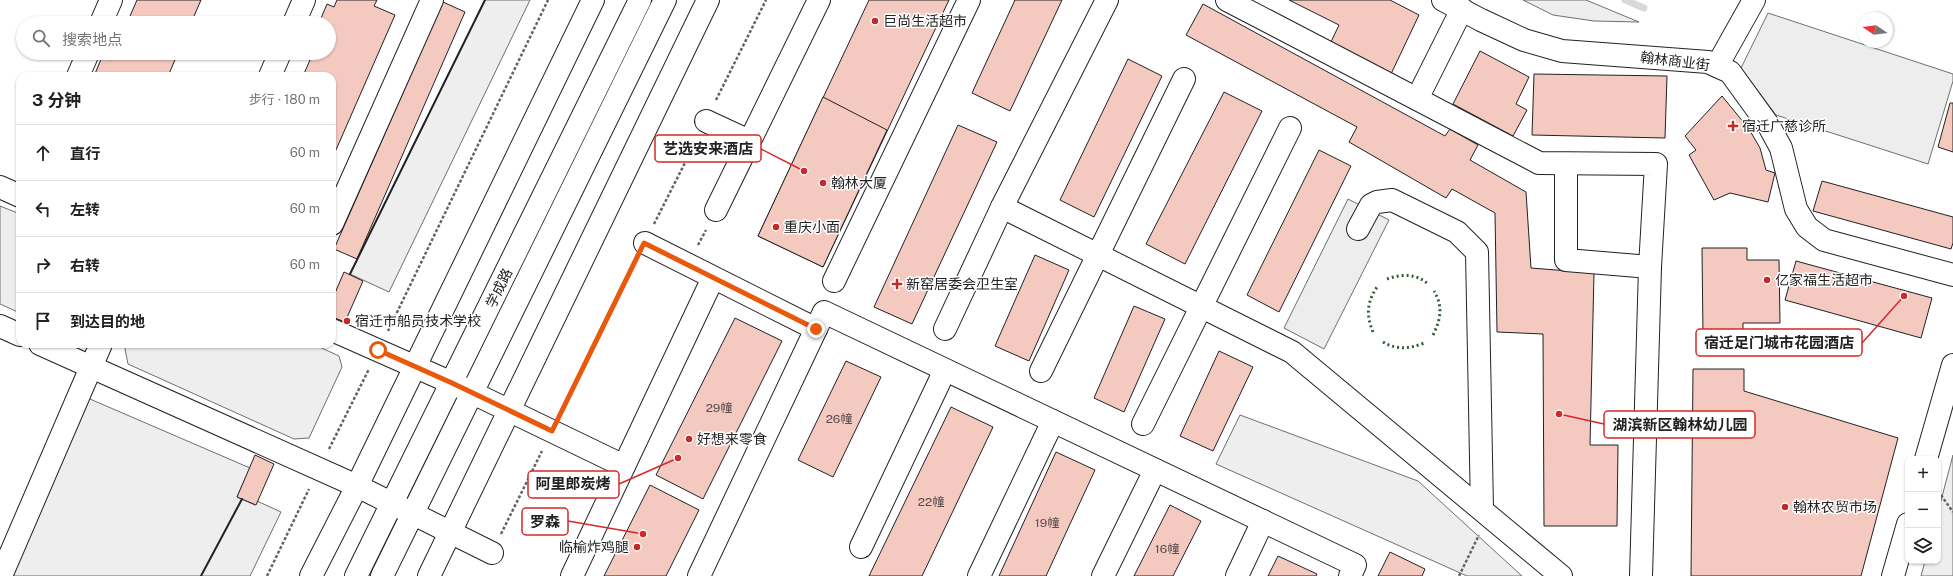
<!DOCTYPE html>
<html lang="zh">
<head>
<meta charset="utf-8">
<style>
  :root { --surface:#fff; --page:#f2f2f2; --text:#202124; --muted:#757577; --line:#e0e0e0 }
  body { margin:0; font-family:"Public Sans","Noto Sans SC",sans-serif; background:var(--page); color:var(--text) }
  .controls { position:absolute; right:12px; bottom:12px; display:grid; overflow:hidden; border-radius:8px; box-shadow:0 1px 3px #0004 }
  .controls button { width:36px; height:36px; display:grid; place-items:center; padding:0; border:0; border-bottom:1px solid var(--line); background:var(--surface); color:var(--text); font:20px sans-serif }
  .compass { position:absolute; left:1857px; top:12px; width:36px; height:36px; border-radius:50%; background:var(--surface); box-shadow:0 1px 3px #0004; rotate:283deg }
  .stop { position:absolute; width:12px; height:12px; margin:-9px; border:3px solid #ea580c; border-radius:50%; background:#fff }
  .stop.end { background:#ea580c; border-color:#fff; box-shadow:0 1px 4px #0008 }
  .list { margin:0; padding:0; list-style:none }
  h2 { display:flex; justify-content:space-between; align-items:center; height:52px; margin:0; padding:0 16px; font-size:17px }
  h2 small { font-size:13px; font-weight:400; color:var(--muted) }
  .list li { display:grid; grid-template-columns:26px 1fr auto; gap:12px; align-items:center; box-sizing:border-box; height:56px; padding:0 16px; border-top:1px solid var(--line) }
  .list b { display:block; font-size:15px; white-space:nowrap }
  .list em { font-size:13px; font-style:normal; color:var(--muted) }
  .icon { flex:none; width:22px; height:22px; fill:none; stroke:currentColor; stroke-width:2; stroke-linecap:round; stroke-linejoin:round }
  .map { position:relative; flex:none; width:1953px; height:576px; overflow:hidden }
  .search { position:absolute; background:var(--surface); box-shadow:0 1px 3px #0004; left:16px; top:16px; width:320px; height:44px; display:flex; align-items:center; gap:10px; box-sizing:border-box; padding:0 14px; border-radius:22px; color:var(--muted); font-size:15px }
  .panel { position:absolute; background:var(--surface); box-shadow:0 1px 3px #0004; left:16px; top:72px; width:320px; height:276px; border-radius:12px }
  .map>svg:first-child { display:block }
</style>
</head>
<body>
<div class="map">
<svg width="1953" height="576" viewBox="0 0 1953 576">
  <rect width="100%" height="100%" fill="#fff"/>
  <g fill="#eee" stroke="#6f6f6f">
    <polygon points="485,0 530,0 389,292 350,274"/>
    <polygon points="1523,0 1586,0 1639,22 1594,21 1553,15"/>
    <polygon points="0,206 20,214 20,313 0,304"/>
    <polygon points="127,344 313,344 339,356 342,367 309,438 294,439 128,364 125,349"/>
    <polygon points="83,396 250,468 237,497 255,505 257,501 281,512 250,576 6,576"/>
    <polygon points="1240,415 1418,481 1522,576 1467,576 1216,464"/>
    <polygon points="1953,455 1953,576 1921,576 1925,561 1938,561 1938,512"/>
  </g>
  <g fill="#ededed" stroke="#6f6f6f">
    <polygon points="1768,13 1953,74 1953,81 1928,164 1776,115 1741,68"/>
    <polygon points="1348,199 1389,220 1324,349 1284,328"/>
  </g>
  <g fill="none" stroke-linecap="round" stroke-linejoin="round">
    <polyline stroke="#d9d9d9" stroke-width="7" points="1625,0 1644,8"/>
  </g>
  <g fill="#f3c9c0" stroke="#222">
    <polygon points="137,0 201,0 191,23 127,23"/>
    <polygon points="337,0 377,0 374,6 395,15 332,159 332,76 303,76 313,53 329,53 329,23 319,23 327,4 334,7"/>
    <polygon points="869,0 949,0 823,267 758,236"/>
    <polygon points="1015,0 1062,0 1010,111 972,93"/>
    <polygon points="1289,0 1390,0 1419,15 1391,74 1330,44 1339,25"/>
    <polygon points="443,2 465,12 357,259 334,249"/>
    <polygon points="1203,4 1445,136 1450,129 1478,145 1470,160 1526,192 1531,268 1594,273 1590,445 1618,445 1617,526 1544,526 1543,334 1497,332 1495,213 1452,189 1446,198 1349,142 1357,127 1186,35"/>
    <polygon points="1480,51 1529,77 1516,104 1527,110 1513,136 1453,104"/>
    <polygon points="114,53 178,53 168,76 94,76 102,57 111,60"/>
    <polygon points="1128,59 1162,76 1094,217 1060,200"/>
    <polygon points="1534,74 1667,76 1665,138 1532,135"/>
    <polygon points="1224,92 1262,111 1185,264 1146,244"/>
    <polygon points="1722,96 1749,129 1760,148 1766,170 1775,173 1768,202 1730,193 1714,200 1689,155 1696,150 1685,136"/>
    <polygon points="823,97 887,130 823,267 758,236"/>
    <polygon points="1950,103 1953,103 1953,152 1938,147"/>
    <polygon points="958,125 997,142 912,324 874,307"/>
    <polygon points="1319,150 1351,166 1279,312 1247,295"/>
    <polygon points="1822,181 1953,217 1953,243 1951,249 1813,211"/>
    <polygon points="1702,248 1747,248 1747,260 1779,260 1780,323 1743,323 1743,335 1703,336"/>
    <polygon points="1035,255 1069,270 1029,361 995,346"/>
    <polygon points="1796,261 1932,298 1921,338 1785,300"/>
    <polygon points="344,272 363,281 345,322 332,317 332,300"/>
    <polygon points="1134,306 1165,319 1124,412 1094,398"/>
    <polygon points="735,318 782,341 703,499 656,475"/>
    <polygon points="1219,351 1253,367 1213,451 1180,436"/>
    <polygon points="846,361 881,377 833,477 798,460"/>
    <polygon points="1693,369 1744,369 1744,391 1898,438 1861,576 1691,576"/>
    <polygon points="951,407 993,427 922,576 869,576"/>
    <polygon points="1056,452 1095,470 1046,576 999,576"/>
    <polygon points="255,455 274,464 256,505 237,497"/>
    <polygon points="650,485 699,510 666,576 604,576"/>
    <polygon points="1170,505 1201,521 1173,576 1134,576"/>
    <polygon points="1390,552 1425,569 1422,576 1378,576"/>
    <polygon points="1278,556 1317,574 1316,576 1268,576"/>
  </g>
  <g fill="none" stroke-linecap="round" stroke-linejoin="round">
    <g stroke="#222" stroke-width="24">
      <g id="minor">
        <polyline points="1227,0 1417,99"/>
        <polyline points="1443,0 1481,20 1524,40 1562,51 1708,62 1730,72 1769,126 1781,148 1796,209 1807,227 1824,240 1953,275"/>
        <polyline points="1462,9 1417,99 1539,163 1656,164 1650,267 1641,576"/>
        <polyline points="101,23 111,0"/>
        <polyline points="294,23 304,0"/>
        <polyline points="1717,66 1754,0"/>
        <polyline points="78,76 88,53"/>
        <polyline points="270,76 280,53"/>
        <polyline points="706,121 749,141"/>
        <polyline points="1566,164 1566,260 1650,267"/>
        <polyline points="0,187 20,196"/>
        <polyline points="1002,207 1292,352 1561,576"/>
        <polyline points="716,210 819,0"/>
        <polyline points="332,224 432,0"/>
        <polyline points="1358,229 1371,205 1377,202 1392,200 1457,232 1477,252 1482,509"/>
        <polyline points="645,243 816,329"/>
        <polyline points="834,281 969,0"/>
        <polyline points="0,326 20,335"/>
        <polyline points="945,329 1002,207 1107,0"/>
        <polyline points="332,330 452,383 624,466"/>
        <polyline points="40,344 357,486 492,553"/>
        <polyline points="1041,371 1184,79"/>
        <polyline points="1143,424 1290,128"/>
        <polyline points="1926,459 1953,365"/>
        <polyline points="861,547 945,370"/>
        <polyline points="1,576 101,344"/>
        <polyline points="311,576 357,486 593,0"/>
        <polyline points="429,576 708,0"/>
        <polyline points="572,576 713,278"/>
        <polyline points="699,576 824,312 1355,565 1350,576"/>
        <polyline points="979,576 1053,421"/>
        <polyline points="1103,576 1155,470"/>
        <polyline points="1237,576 1263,521"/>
        <polyline points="1893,576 1908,524"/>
      </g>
    </g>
    <g stroke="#222" stroke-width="24">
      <g id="major">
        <polyline points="356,576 640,0"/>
        <polyline points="382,576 665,0"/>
      </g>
    </g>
    <g stroke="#646464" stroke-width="2.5" stroke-dasharray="3 2" stroke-linecap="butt">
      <polyline points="716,100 766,0"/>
      <polyline points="654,224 696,141"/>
      <polyline points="698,245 706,230"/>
      <polyline points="388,331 548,0"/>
      <polyline points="561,412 635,262"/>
      <polyline points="329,449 369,369"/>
      <polyline points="1938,491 1953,512"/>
      <polyline points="501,534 542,451"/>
      <polyline points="267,576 309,489"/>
      <polyline points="1459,576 1479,535"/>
    </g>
    <use href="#minor" stroke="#fff" stroke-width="22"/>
    <use href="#major" stroke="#fff" stroke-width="22"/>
    <g stroke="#2f5e38" stroke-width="3" stroke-dasharray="2 3" stroke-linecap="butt">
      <path d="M1387,279C1401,274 1416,273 1428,284"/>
      <path d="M1373,332C1366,315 1367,302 1377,287"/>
      <path d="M1433,335C1441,319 1443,306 1434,291"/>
      <path d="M1383,342C1397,350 1409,349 1424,343"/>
    </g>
    <g stroke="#222" stroke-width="2">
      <polyline points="350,274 485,0"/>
      <polyline points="201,576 242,499"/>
    </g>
  </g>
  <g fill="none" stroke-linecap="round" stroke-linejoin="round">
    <polyline stroke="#ea580c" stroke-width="5" points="378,350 452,383 552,431 644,243 816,329"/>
  </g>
  <g fill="#c62828" stroke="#fff" stroke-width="1.5">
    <circle cx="875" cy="21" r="4"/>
    <path d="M1731 120h4v4h4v4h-4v4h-4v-4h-4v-4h4z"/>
    <circle cx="823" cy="183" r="4"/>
    <circle cx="776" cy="227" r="4"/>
    <circle cx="1767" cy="280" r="4"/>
    <path d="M895 278h4v4h4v4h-4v4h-4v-4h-4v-4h4z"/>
    <circle cx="347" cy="321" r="4"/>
    <circle cx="689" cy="439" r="4"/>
    <circle cx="1785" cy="507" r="4"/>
    <circle cx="637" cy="547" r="4"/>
  </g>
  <g text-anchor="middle" stroke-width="3" stroke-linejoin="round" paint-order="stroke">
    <g font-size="12" fill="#564c4a">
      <text x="719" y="412">29幢</text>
      <text x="839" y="423">26幢</text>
      <text x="931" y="506">22幢</text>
      <text x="1047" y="527">19幢</text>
      <text x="1167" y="553">16幢</text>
    </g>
    <g font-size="14" fill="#222" stroke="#fff" text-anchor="start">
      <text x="883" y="26">巨尚生活超市</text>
      <text x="1742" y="131">宿迁广慈诊所</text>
      <text x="831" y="188">翰林大厦</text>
      <text x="784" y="232">重庆小面</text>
      <text x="1775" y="285">亿家福生活超市</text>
      <text x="906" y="289">新窑居委会卫生室</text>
      <text x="355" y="326">宿迁市船员技术学校</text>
      <text x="697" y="444">好想来零食</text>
      <text x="1793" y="512">翰林农贸市场</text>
      <text x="629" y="552" text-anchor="end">临榆炸鸡腿</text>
    </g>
    <g font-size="14" fill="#222" stroke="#fff">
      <text transform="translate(1675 61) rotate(7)" y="5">翰林商业街</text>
      <text transform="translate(499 288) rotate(-64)" y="5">学成路</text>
    </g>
  </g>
  <path fill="none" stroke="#d62828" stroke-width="1.5" d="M804 171L761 149M1904 296L1862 343M1559 414L1604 424M678 458L619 484M643 534L568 521"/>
  <g fill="#d62828" stroke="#fff" stroke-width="1.5">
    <circle cx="804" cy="171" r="4"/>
    <circle cx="1904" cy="296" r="4"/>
    <circle cx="1559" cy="414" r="4"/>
    <circle cx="678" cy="458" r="4"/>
    <circle cx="643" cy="534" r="4"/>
  </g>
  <g fill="#fff" stroke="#d62828" stroke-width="1.5">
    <rect x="655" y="135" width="106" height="27" rx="4"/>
    <rect x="1696" y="329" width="166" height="27" rx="4"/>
    <rect x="1604" y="411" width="151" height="27" rx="4"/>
    <rect x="528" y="471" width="91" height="27" rx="4"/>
    <rect x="522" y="508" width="46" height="27" rx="4"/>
  </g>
  <g font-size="15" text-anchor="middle" font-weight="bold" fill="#222">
    <text x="708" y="154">艺选安来酒店</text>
    <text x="1779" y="348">宿迁足门城市花园酒店</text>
    <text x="1680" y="430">湖滨新区翰林幼儿园</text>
    <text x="573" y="489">阿里郎炭烤</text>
    <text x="545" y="527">罗森</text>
  </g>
</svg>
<div class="controls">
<button>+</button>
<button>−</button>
<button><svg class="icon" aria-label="layers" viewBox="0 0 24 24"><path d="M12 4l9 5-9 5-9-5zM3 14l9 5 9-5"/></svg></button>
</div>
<svg class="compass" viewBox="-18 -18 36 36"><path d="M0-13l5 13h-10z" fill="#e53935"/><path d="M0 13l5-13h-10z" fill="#757577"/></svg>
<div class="stop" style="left:378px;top:350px"></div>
<div class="stop end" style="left:816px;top:329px"></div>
<div class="search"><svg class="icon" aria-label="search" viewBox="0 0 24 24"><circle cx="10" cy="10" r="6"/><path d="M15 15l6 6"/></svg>搜索地点</div>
<section class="panel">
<h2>3 分钟<small>步行 · 180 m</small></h2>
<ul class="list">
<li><svg class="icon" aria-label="ahead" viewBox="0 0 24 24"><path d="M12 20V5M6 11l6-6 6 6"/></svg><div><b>直行</b></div><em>60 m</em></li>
<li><svg class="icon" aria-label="left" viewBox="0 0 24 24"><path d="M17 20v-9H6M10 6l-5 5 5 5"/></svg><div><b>左转</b></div><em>60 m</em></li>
<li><svg class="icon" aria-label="right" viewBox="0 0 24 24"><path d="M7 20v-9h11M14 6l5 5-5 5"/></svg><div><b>右转</b></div><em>60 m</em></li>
<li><svg class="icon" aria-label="arrive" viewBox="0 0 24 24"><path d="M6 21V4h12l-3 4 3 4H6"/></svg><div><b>到达目的地</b></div></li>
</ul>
</section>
</div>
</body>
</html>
